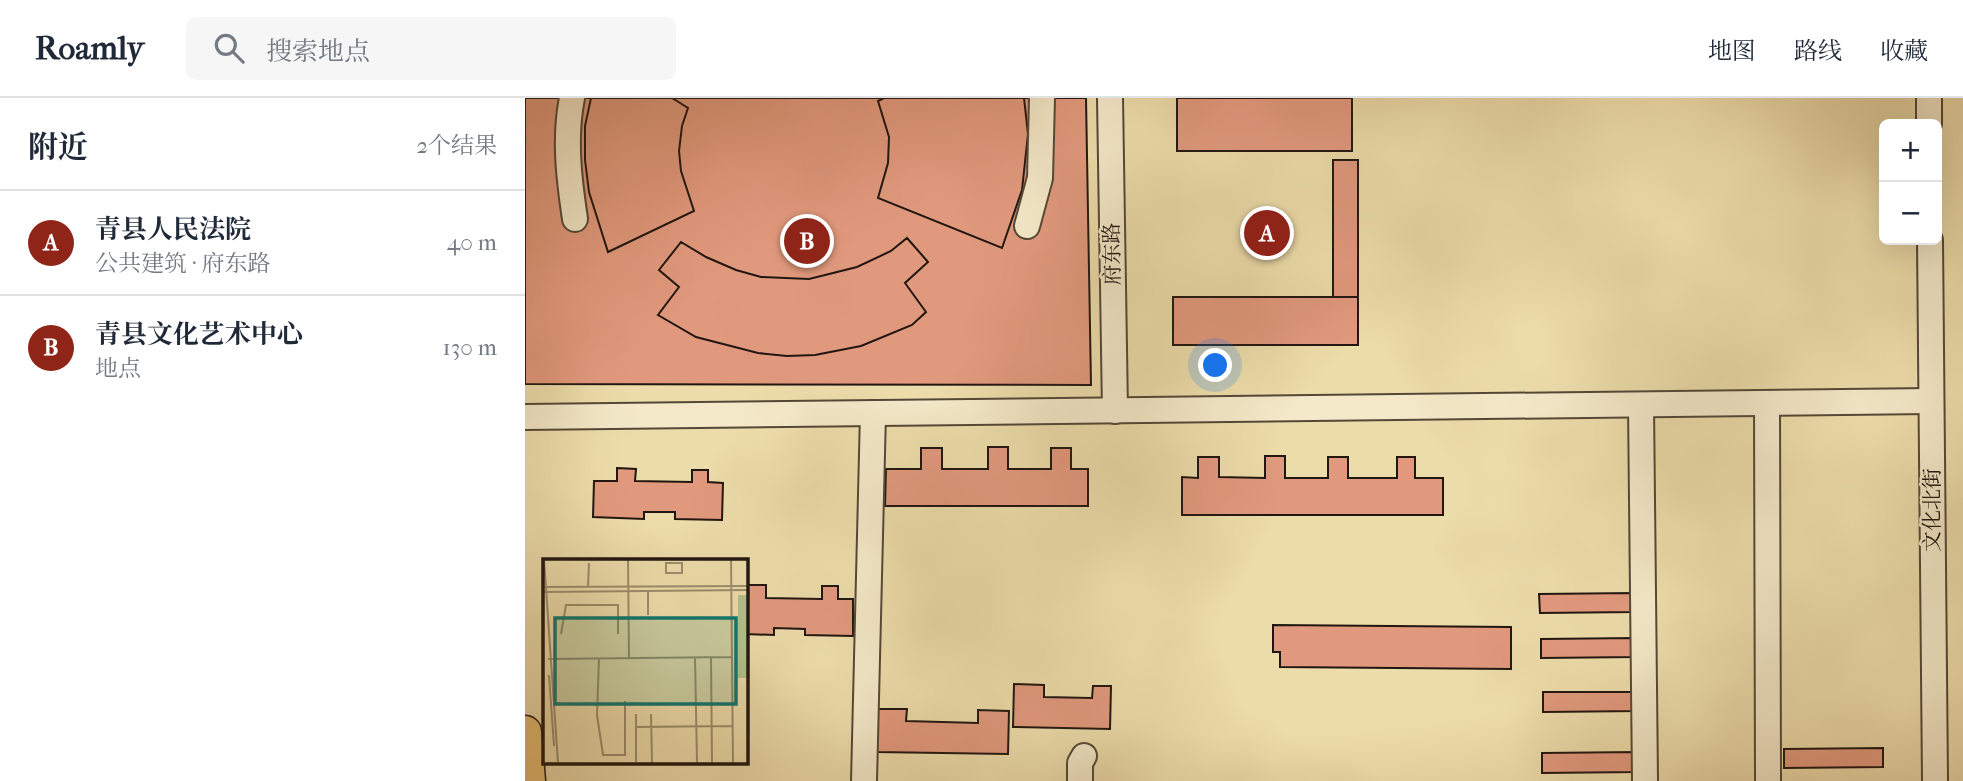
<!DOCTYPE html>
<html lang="zh">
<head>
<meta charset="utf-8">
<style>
  :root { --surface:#fff; --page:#f6f6f7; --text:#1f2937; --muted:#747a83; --line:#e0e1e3; --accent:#8f2418 }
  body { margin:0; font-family:"IM FELL French Canon","Noto Serif SC",serif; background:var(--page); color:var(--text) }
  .controls { position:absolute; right:21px; top:21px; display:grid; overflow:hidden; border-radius:10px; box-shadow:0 7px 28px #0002 }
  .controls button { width:63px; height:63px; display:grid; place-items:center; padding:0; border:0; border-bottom:2px solid var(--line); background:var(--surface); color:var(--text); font:35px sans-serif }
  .you { position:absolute; left:691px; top:268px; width:24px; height:24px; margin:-18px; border:5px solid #fff; border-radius:50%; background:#1a73e8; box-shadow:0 0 0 10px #1a73e833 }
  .badge { display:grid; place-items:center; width:46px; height:46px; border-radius:50%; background:var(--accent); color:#fff; font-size:23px; font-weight:700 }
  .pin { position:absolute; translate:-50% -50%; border:4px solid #fff; box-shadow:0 2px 7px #0006 }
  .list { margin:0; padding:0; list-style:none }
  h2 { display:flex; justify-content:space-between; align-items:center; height:91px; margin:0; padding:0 28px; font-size:30px }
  h2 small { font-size:23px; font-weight:400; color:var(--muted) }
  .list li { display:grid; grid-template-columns:46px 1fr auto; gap:21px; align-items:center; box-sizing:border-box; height:105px; padding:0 28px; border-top:2px solid var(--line) }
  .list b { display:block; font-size:26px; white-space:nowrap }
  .list p { margin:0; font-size:23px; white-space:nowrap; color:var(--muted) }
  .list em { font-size:23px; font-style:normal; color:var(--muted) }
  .icon { flex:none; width:38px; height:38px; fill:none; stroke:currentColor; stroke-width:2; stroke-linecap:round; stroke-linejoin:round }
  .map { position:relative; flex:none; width:1438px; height:683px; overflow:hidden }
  header { display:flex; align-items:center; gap:42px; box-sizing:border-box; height:98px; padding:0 35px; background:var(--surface); border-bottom:2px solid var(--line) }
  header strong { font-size:33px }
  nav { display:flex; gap:38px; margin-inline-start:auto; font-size:24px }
  .search { width:490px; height:63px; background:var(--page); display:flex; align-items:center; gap:18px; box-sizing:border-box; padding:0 24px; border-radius:10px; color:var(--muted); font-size:26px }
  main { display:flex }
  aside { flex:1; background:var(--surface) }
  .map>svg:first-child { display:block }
</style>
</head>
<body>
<header>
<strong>Roamly</strong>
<div class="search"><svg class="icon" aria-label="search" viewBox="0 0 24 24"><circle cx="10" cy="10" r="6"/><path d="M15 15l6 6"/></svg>搜索地点</div>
<nav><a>地图</a><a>路线</a><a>收藏</a></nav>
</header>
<main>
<aside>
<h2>附近<small>2个结果</small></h2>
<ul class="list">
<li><span class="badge">A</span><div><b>青县人民法院</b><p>公共建筑 · 府东路</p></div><em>40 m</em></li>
<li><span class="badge">B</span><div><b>青县文化艺术中心</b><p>地点</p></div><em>130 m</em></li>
</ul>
</aside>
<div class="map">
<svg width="1438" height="683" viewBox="0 0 1438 683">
  <rect width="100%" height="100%" fill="#ecdcaa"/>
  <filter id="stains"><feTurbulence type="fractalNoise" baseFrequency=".00286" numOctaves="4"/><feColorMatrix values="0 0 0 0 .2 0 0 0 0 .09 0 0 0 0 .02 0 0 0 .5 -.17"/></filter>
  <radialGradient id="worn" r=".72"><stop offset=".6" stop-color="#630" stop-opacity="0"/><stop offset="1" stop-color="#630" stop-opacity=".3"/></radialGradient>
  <g fill="#e1997d" stroke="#211611" stroke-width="2">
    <polygon points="0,0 561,0 566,287 0,286"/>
    <polygon points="66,0 147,0 163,10 157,28 154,53 156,73 169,113 83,154 64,94 60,62 60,28"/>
    <polygon points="359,0 499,0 503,36 497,92 477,150 353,100 363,65 364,39 353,3"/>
    <rect x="652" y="0" width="175" height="53"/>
    <rect x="808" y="62" width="25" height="137"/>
    <polygon points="382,140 403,164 380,185 401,214 387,227 336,248 290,257 262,258 233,255 171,239 133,217 154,189 134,172 156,144 181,159 211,172 236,179 284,181 332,169 366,153"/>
    <rect x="648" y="199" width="185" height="48"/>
    <polygon points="463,349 483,349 483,371 526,371 526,350 546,350 546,371 563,371 563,408 360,408 361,371 396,371 396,350 417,350 417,371 463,371"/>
    <polygon points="740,358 760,358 760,380 803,380 803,359 823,359 823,380 872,380 872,359 890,359 890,380 918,380 918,417 657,417 657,379 673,380 673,359 694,359 694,379 740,380"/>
    <polygon points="92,370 111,371 110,383 167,384 167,372 183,372 183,384 198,385 197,422 150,421 150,414 119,414 119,421 68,419 69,383 92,383"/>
    <polygon points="222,487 241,487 241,500 297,501 297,488 313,488 313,501 328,501 328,538 280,537 280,531 249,530 249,537 220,536"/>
    <polygon points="1109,495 1110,514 1015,515 1014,496"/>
    <polygon points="748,527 986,529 986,571 755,569 755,554 748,554"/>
    <polygon points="1111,540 1111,559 1016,560 1016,541"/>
    <polygon points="489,586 519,587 519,599 567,600 568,588 586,588 585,631 488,629"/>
    <polygon points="1018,594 1113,594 1114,613 1018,614"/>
    <polygon points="351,611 382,611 381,623 453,625 453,612 484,613 483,656 351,654"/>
    <polygon points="1358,650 1358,669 1259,670 1259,651"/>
    <polygon points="1112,654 1112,674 1017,675 1017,655"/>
  </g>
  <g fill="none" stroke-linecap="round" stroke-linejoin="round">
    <g stroke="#544837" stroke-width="28">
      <g id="minor">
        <path d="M47,0C39,40 44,81 50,121"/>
        <polyline points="585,0 590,313"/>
        <polyline points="1404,0 1404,26"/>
        <polyline points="502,128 515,80 517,0"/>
        <polyline points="1405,142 1410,683"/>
        <polyline points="1242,305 1243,683"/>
        <polyline points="1116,307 1120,683"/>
        <polyline points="0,319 1406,303"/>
        <polyline points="339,683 348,315"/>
        <polyline points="555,683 555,665 559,658"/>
      </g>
    </g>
    <g stroke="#211611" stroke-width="35">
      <polyline id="major" points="0,634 4,683"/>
    </g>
    <use href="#minor" stroke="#f3e8c8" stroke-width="24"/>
    <use href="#major" stroke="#e6be75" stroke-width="32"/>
  </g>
  <g text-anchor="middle" stroke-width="5" stroke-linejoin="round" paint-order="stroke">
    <g font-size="21" fill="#211611" stroke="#f3e8c8">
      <text transform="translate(587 156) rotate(-91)" y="7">府东路</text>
      <text transform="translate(1407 412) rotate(-90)" y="7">文化北街</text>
    </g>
  </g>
  <g transform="translate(18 461)">
    <rect width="205" height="205" fill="#ecdcaa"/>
    <path d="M195,36H205V119H195Z" fill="#b2c28c"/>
    <path fill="none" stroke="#9b8d6d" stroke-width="2" d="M1,0L15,204M85,0L86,99M188,0L190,204M123,4H139V14H123ZM0,28L205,27M45,28L46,4M105,32V56M0,33L205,31M18,75L23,46H75V75M152,98L154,204M168,98L169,204M56,99L54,156L60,196H82V142M5,100L188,98M6,116L11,187M93,155V203M108,155L109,204M93,168L189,167"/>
    <path fill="#0f766e" fill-opacity="0.15" stroke="#0f766e" stroke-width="3.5" d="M12,59H193V145H12Z"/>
    <rect width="205" height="205" fill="none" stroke="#211611" stroke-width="3.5"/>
  </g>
  <rect width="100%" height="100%" filter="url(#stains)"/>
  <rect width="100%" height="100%" fill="url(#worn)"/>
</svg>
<div class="controls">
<button>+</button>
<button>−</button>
</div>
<div class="you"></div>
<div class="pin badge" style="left:742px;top:135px">A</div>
<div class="pin badge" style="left:282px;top:143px">B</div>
</div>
</main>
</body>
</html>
